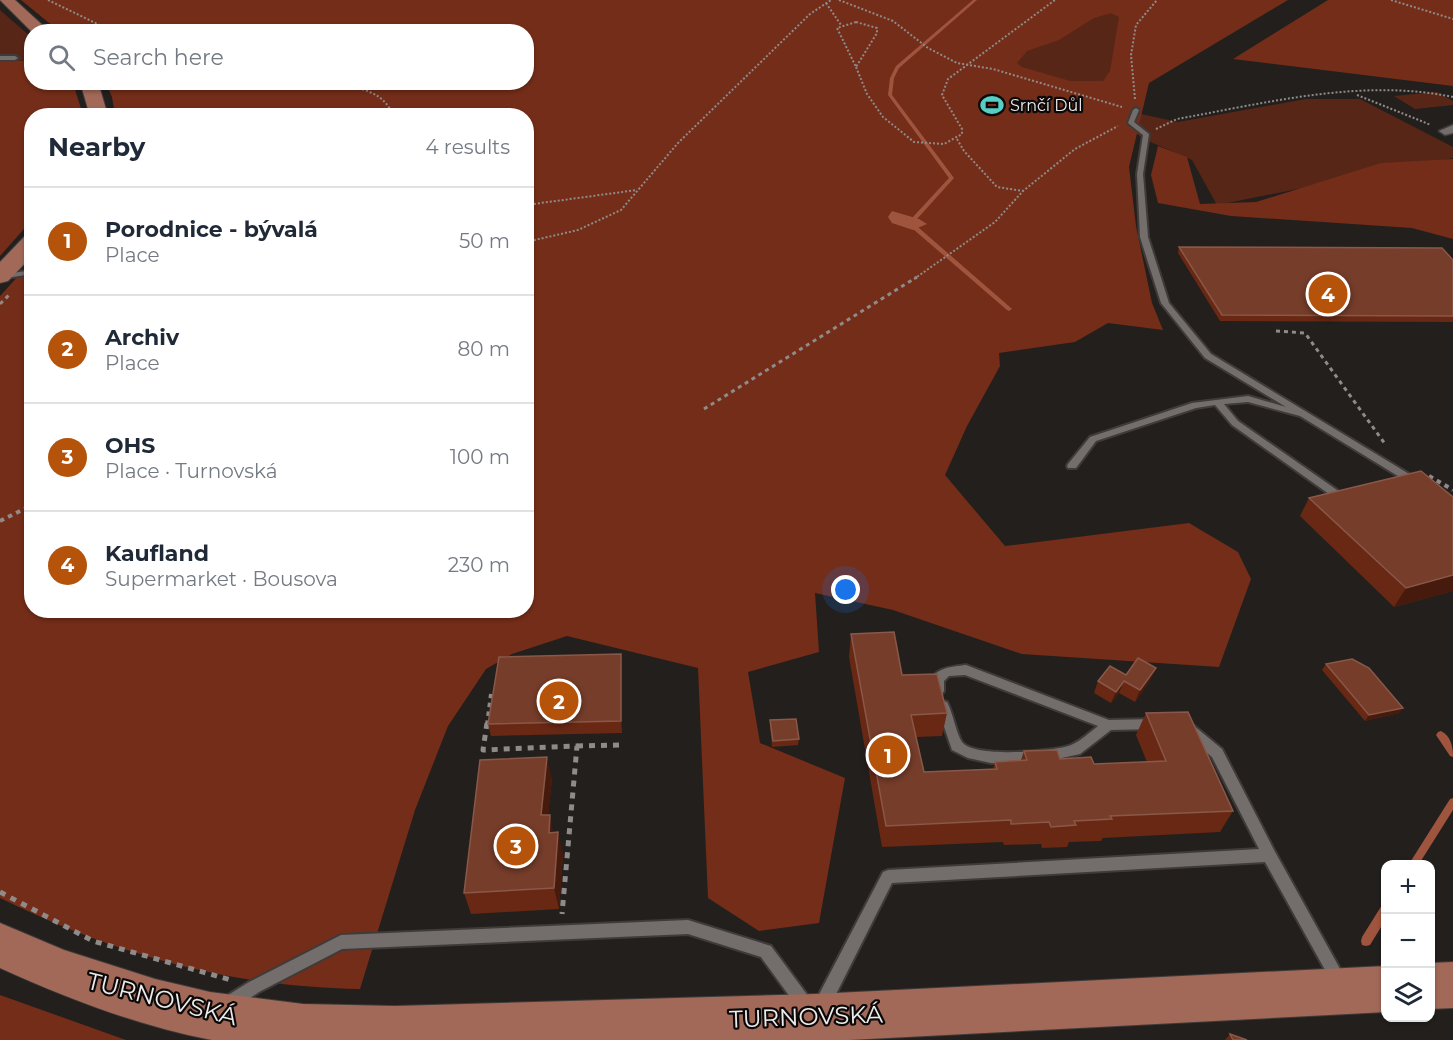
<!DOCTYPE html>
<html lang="en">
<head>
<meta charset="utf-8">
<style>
  :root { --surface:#fff; --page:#f6f6f7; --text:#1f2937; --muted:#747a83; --line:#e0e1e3; --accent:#b45309 }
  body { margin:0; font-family:Montserrat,sans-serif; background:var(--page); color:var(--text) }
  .controls { position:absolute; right:18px; bottom:18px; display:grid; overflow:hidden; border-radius:12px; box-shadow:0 2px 4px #0004 }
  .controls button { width:54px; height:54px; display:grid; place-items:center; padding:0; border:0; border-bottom:2px solid var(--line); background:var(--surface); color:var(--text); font:30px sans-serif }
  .you { position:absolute; left:846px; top:590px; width:21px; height:21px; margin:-15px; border:4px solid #fff; border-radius:50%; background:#1a73e8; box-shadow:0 0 0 9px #1a73e833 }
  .badge { display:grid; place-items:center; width:39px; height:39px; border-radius:50%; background:var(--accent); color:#fff; font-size:20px; font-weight:700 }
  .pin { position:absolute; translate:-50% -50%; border:3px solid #fff; box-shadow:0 2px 6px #0006 }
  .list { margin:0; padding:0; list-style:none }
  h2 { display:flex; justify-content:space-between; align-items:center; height:78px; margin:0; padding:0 24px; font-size:26px }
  h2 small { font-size:20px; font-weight:400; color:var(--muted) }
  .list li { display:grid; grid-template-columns:39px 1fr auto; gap:18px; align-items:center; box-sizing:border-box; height:108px; padding:0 24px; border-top:2px solid var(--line) }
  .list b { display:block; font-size:22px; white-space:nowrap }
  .list p { margin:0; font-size:20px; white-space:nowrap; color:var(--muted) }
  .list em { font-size:20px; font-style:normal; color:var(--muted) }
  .icon { flex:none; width:33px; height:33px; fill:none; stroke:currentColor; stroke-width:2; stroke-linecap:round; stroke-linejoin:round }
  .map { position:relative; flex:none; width:1453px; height:1040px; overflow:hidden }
  .search { position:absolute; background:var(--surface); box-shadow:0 2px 4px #0004; left:24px; top:24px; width:510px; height:66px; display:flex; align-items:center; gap:15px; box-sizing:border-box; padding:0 21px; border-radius:24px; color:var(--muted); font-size:22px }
  .panel { position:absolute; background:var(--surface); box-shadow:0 2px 4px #0004; left:24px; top:108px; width:510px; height:510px; border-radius:24px }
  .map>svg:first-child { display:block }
</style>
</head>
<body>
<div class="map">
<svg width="1453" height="1040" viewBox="0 0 1453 1040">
  <rect width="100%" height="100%" fill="#231f1d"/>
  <g fill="#582617">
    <polygon points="840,0 1127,0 1127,111 1178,122 1306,99 1360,99 1453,147 1453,158 1217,205 1192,160 1146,140 1128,128"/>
    <polygon points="0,10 31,37 31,61 0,60"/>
    <polygon points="1437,92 1453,101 1453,105 1415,109 1394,96"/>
  </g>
  <g fill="#742d18" fill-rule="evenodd">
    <path d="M21,0H1288L1149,83L1129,167L1136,226L1152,303L1163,330L1108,323L1075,342L999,353L1000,366L967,426L945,475L1005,546L1189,523L1238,552L1251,579L1219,667L1022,654L893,610L815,593L819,652L748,672L760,743L845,778L819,923L759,931L708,898L698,668L567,636L512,654L486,669L448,726L415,810L360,989C231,987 116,955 0,898V296L31,262L32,610H526V116L115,115L112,97L106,83L526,82V32L59,31ZM1111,13L1119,17L1110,71L1103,81H1070L1022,67L1017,63L1027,51L1059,40L1094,18Z"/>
    <polygon points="1328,0 1453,0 1453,86 1233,59"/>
    <polygon points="0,60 31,61 32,82 73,83 83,115 32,116 31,221 0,256"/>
    <polygon points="1158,146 1187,157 1200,204 1256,202 1381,163 1453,159 1453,239 1412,228 1231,216 1158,203 1151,175"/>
    <polygon points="0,995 126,1040 0,1040"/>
  </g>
  <polygon fill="#9f543e" points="892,211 919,219 927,224 913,230 892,223 888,217"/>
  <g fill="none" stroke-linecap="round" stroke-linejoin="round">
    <g fill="#9f543e" fill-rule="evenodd">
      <polygon points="973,0 977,0 899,68 894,78 892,95 954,178 917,219 919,228 1011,308 1012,309 1009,311 1007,310 913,229 912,218 949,178 888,95 890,78 896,66"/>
      <path d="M1441,731C1451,736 1453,747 1453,757L1450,756L1436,735L1438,732Z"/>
      <polygon points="1453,798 1453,810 1419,864 1409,864 1450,799"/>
      <polygon points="1386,904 1386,919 1370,945 1366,946 1362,945 1361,941 1362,937 1382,905"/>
    </g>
    <g stroke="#3e3b3a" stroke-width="4">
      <g id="service">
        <polygon points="0,56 15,56 18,58 15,60 0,60"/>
        <polygon points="1136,108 1139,110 1134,122 1149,134 1143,174 1148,237 1169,303 1211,354 1419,480 1420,482 1419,484 1411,484 1300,416 1248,402 1224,404 1238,421 1337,490 1338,492 1337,494 1329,494 1232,425 1215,405 1196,408 1096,441 1076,468 1068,468 1067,466 1068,464 1090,437 1192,403 1248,396 1286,407 1205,358 1161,303 1140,237 1137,174 1143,135 1128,123 1133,110"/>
        <polygon points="32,270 32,274 0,279 0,275"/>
        <path d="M966,665L1109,720L1155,719L1159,720L1161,724L1159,728L1155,729L1111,730L1080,754L1034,764L991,763L968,758L952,750L937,706L939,702L943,701L947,702C953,713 956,733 962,742C973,758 1054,752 1071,745C1081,741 1090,732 1098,726L965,675L949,676L944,681V691L942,694L938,696L934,694C924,669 948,667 966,665Z"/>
        <polygon points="1188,724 1193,725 1222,749 1274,850 1344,976 1347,981 1344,986 1339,989 1334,986 1265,862 892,883 827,1012 821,1014 815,1012 814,1008 813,1012 807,1014 801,1012 761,957 688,934 342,949 259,992 231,1011 225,1009 223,1003 225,997 249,982 341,935 688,920 771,946 814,1004 883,872 888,870 1259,849 1212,757 1183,733 1182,729 1183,725"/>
      </g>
    </g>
    <g stroke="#3e3b3a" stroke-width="3">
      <polygon id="minor" points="1453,125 1453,133 1445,135 1439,131"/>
    </g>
    <g stroke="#3e3b3a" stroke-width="2">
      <g id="primary">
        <polygon points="0,0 15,0 50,32 32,32"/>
        <polygon points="80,82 98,82 108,116 90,116"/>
        <polygon points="32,235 32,256 8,281 0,283 0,262 24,237"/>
        <path d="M0,923L64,950L155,979L210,992L303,1004L395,1006L815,994L1386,966V1012L849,1040H212C139,1026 68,999 0,968Z"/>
        <polygon points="1453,962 1453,1008 1430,1009 1430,963"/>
      </g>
    </g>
    <g stroke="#8f8b8a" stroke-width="2" stroke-dasharray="2 2" stroke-linecap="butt">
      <polyline points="48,0 114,32"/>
      <polyline points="839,0 893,21 928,48 957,63 993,69 1122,107"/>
      <polyline points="1391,0 1453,19"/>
      <polyline points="826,3 841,25"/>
      <polygon points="856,22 877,28 877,33 856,67 837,28"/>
      <polyline points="856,67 867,94 883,117 914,142 944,144 962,134 962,129 942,95 948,79 1055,0"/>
      <path d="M331,82C355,88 384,89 393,116"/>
      <polyline points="1357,95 1431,125"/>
      <polyline points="1135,99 1131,55 1136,25 1157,0"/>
      <path d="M1156,129L1177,119C1266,103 1362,78 1453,97"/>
      <polyline points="957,139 964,151 997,187 1023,191"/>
      <polyline points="526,205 637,190"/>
      <polyline points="526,242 578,230 621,210 678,143 810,14 831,0"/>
      <polyline points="914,279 995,222 1023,191 1075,149 1118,126"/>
    </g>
    <g stroke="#8f8b8a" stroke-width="3" stroke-dasharray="4 4" stroke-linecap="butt">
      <polyline points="0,304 10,294"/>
      <polyline points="1276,331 1305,333 1385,444"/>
      <polyline points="704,409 917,277"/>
    </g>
    <g stroke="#8f8b8a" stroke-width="4" stroke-dasharray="4.5 4.5" stroke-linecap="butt">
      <polyline points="1429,476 1453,490"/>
      <polyline points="0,521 32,505"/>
      <polyline points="487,725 491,694"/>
    </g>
    <g stroke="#8f8b8a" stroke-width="5" stroke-dasharray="6 6" stroke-linecap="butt">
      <polyline points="487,723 483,750 577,746 562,914"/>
      <polyline points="577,746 621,745"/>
      <polyline points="0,892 93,941 231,980"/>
    </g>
    <use href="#service" fill="#736e6c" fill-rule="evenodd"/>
    <use href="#minor" fill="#736e6c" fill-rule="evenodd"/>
    <use href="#primary" fill="#a26958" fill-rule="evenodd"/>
  </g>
  <g fill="#682813">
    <polygon points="1179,247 1453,260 1453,322 1220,321 1178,253"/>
    <polygon points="1309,498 1453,591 1394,607 1300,516"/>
    <polygon points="851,634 947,713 942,736 916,737 924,772 993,769 995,762 1021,760 1024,751 1060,759 1094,764 1147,762 1136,735 1146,713 1233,811 1220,832 1103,838 1101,841 1069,842 1067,847 1042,848 1041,844 1004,845 1003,842 882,847 849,657"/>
    <polygon points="1326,664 1399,713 1365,721 1322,670"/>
    <polygon points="622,666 622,733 491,736 488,724"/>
    <polygon points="1126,675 1151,679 1135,702 1119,693 1111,703 1094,693 1098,681"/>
    <polygon points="770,720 799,739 798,745 772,747 770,726"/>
    <polygon points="552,779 548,815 553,833 563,854 559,909 471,914 464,893"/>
    <polygon points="1230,1034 1247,1040 1225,1040"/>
  </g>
  <g fill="#461b0d">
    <polygon points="1453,575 1453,591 1394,607 1406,588"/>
    <polygon points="621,654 622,666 622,733 621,721"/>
    <polygon points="1156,668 1151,679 1135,702 1140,690"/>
    <polygon points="1124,681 1119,693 1111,703 1116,692"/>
    <polygon points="1403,708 1399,713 1365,721 1369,715"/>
    <polygon points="547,757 552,779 546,837 541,815"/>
    <polygon points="550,815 554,837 549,833"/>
    <polygon points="558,832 563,854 559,909 554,888"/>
  </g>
  <g fill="#763d2a" stroke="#895848" stroke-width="1.5">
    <polygon points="1179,247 1442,248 1453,260 1453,316 1222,315"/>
    <polygon points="1421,471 1453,497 1453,575 1406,588 1309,498"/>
    <polygon points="894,632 902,675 937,674 947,713 911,715 924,772 997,769 995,762 1027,760 1024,751 1057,750 1060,759 1091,757 1094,764 1166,761 1146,713 1188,712 1233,811 1110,816 1112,819 1074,821 1076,825 1051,827 1049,822 1011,824 1011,820 886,826 851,634"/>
    <polygon points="621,654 621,721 488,724 499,657"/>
    <polygon points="1138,658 1156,668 1140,690 1124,681 1116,692 1098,681 1110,666 1126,675"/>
    <polygon points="1352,659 1369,668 1403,708 1369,715 1326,664"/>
    <polygon points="796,719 799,739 773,741 770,720"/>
    <polygon points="547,757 541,815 550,815 549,833 558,832 554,888 464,893 480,760"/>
    <polygon points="1230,1034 1247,1040 1233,1040"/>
  </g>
  <defs>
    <g id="stadium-bare" transform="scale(1.8)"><path d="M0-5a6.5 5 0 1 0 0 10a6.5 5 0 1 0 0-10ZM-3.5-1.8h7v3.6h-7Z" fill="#56cec3" stroke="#0b0909" stroke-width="2.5" paint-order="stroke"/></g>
  </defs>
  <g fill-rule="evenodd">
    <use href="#stadium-bare" x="992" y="105"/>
  </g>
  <g text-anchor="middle" stroke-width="4.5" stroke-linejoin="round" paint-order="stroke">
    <g font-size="16" fill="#eeebea" stroke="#0b0909" text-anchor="start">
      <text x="1010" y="111">Srnčí Důl</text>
    </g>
    <g font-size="24" fill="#eeebea" stroke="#0b0909">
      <text transform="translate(162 999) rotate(14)" y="8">TURNOVSKÁ</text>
      <text transform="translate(806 1017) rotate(-2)" y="8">TURNOVSKÁ</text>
    </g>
  </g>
</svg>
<div class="controls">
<button>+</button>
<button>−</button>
<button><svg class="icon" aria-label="layers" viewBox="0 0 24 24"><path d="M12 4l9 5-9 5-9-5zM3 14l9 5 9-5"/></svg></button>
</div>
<div class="you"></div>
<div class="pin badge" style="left:888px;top:755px">1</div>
<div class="pin badge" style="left:559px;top:701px">2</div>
<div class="pin badge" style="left:516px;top:846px">3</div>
<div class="pin badge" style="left:1328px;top:294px">4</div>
<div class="search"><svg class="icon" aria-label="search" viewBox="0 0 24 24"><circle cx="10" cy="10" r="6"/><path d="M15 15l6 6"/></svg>Search here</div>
<section class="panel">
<h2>Nearby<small>4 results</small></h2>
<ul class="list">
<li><span class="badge">1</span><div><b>Porodnice - bývalá</b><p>Place</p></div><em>50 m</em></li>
<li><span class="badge">2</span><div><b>Archiv</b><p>Place</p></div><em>80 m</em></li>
<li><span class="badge">3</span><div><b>OHS</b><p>Place · Turnovská</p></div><em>100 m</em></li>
<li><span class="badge">4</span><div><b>Kaufland</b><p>Supermarket · Bousova</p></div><em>230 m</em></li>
</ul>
</section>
</div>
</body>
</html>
